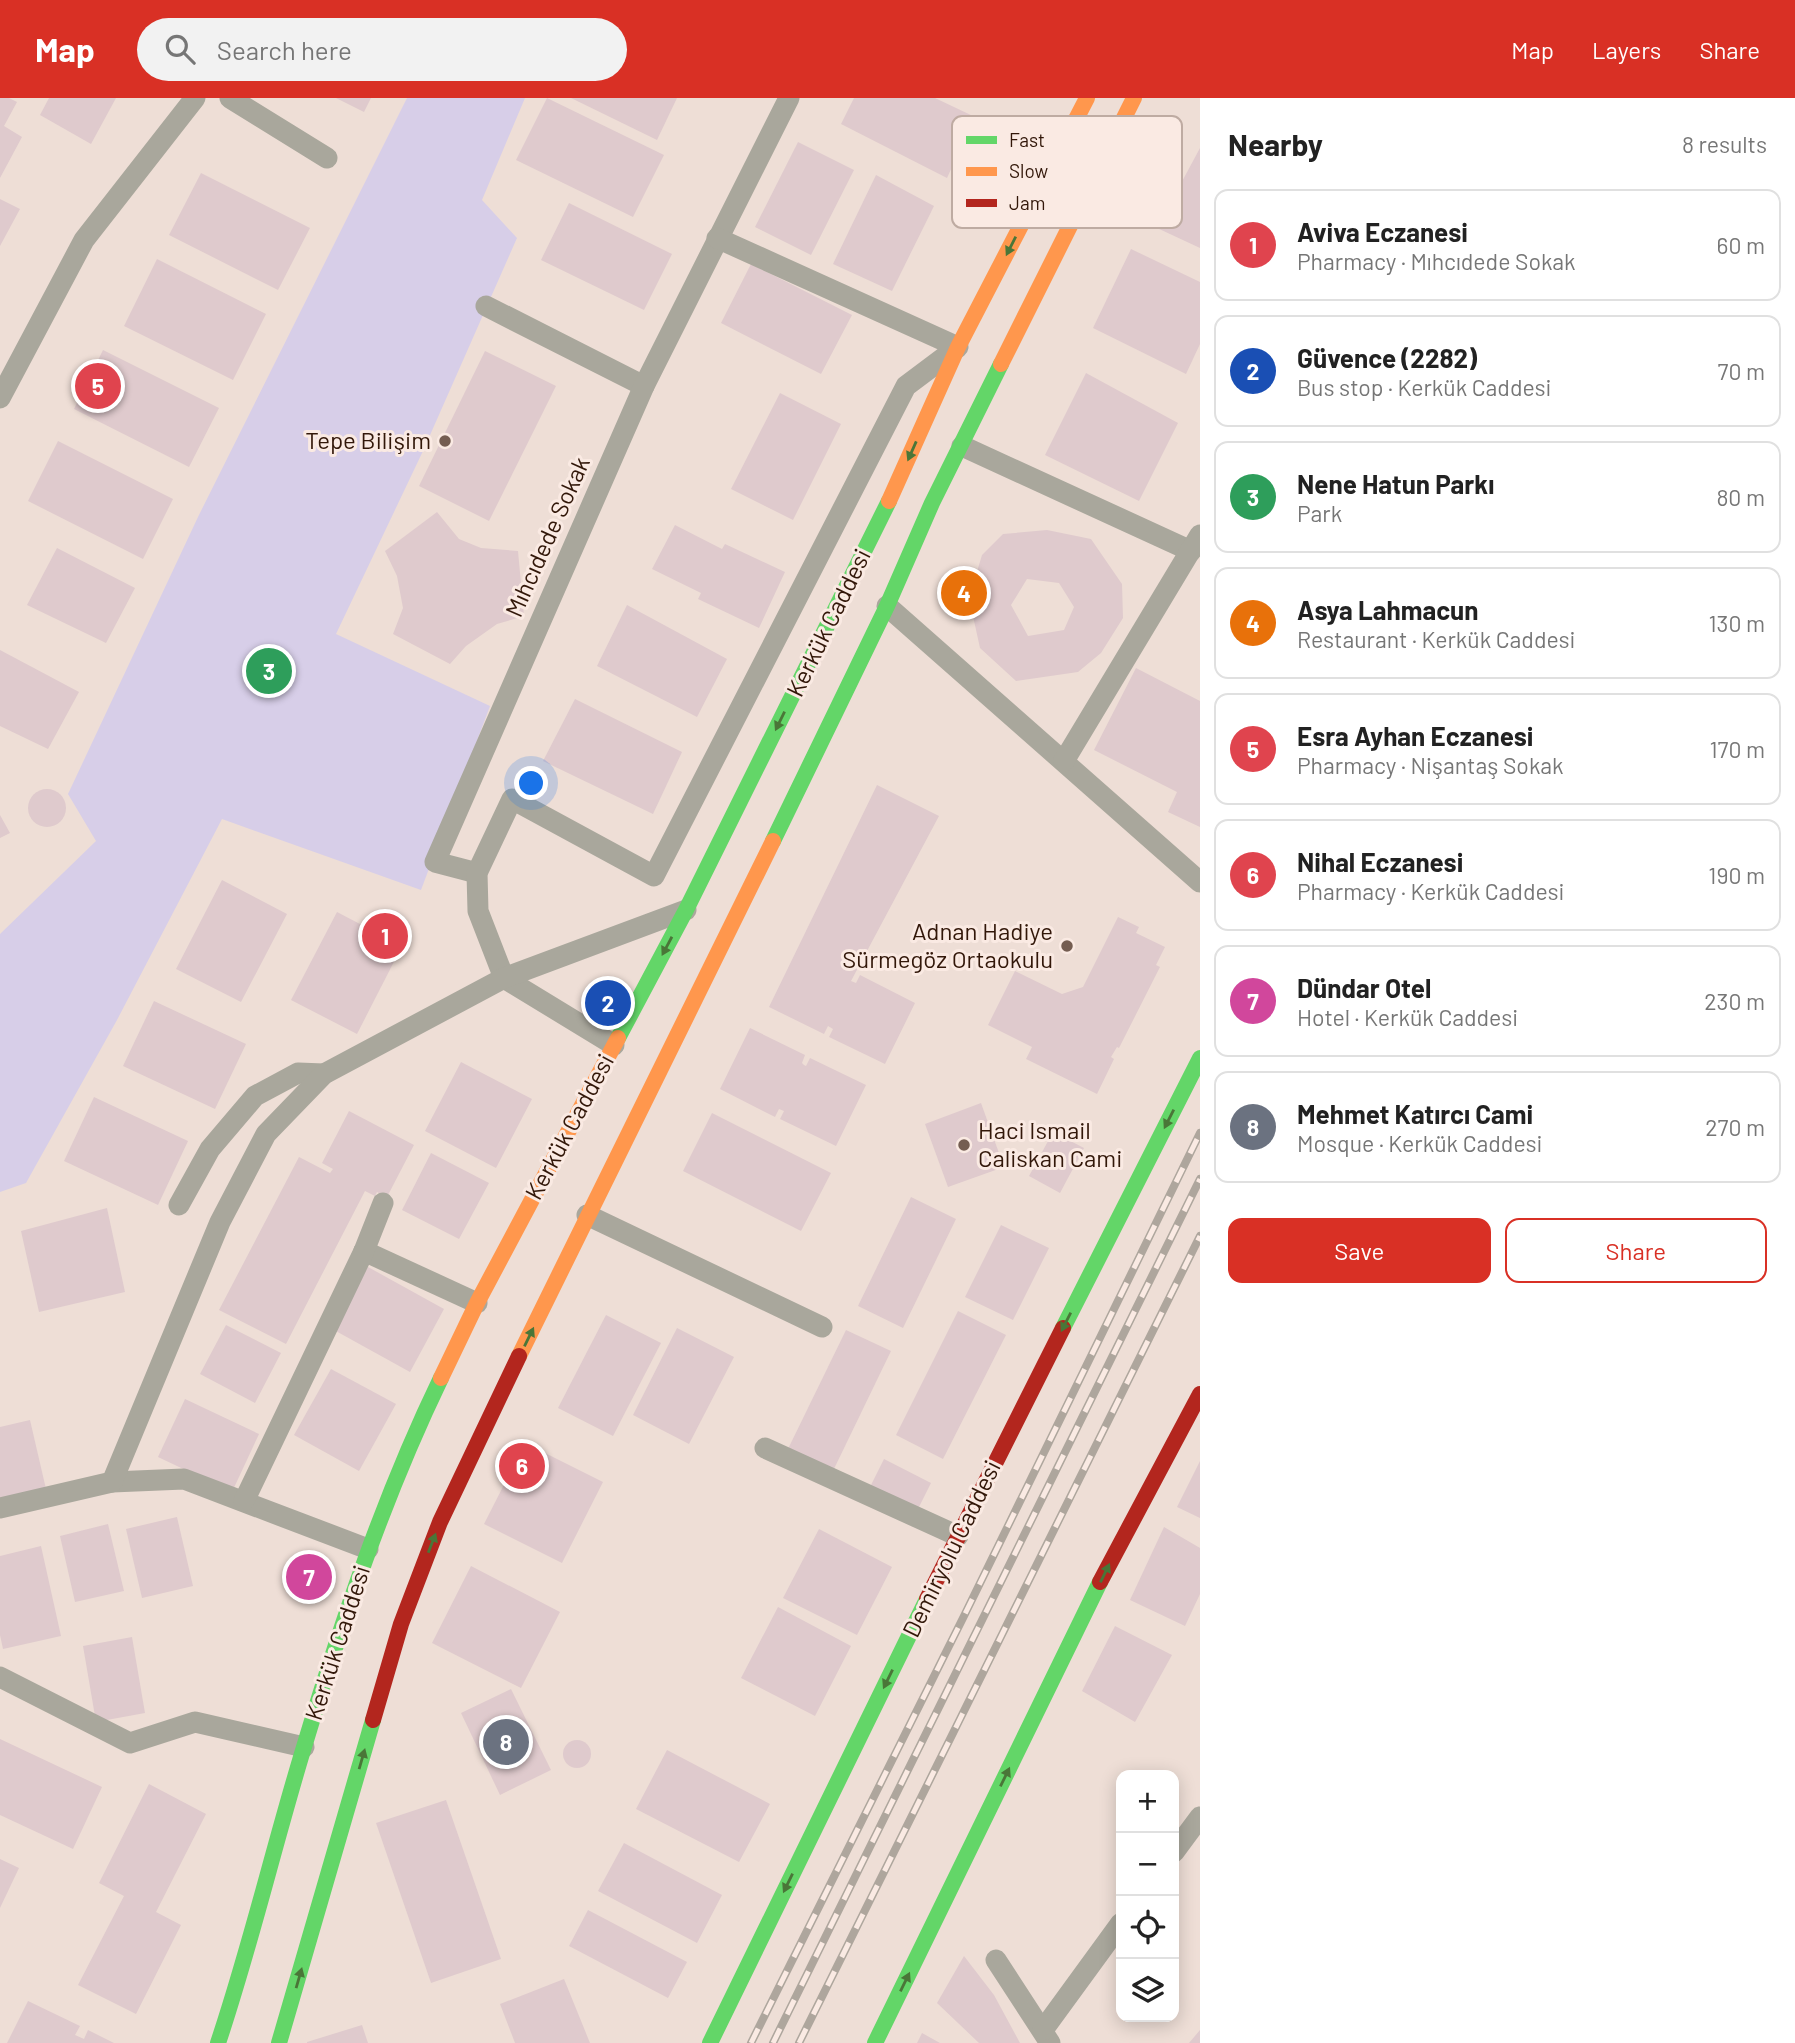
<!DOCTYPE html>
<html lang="en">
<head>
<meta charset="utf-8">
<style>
  :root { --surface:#fff; --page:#f2f2f2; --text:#222; --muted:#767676; --line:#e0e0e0; --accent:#d93025 }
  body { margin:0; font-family:Barlow,sans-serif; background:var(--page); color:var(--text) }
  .controls { position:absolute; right:21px; bottom:21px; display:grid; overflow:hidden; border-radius:14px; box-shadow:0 4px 18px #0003 }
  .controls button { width:63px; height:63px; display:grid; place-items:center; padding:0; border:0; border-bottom:2px solid var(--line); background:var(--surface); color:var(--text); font:35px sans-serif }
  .you { position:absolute; left:532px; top:686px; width:24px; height:24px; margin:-18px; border:5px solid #fff; border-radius:50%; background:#1a73e8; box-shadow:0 0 0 10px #1a73e833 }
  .badge { display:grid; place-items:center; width:46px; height:46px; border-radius:50%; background:var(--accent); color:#fff; font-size:23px; font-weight:700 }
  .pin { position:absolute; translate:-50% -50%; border:4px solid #fff; box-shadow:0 2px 7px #0006 }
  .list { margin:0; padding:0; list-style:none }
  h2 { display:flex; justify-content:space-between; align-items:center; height:91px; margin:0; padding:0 28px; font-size:30px }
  h2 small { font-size:23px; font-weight:400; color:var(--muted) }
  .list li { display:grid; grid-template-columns:46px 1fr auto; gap:21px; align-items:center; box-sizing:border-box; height:112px; margin:0 14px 14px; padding:0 14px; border:2px solid var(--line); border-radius:14px }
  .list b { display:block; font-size:26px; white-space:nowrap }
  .list p { margin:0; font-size:23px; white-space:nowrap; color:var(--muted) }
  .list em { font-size:23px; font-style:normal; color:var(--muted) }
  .actions { display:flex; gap:14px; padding:21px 28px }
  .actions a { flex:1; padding:16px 0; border:2px solid var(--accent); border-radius:14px; text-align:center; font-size:24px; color:var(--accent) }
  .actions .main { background:var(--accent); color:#fff }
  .icon { flex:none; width:38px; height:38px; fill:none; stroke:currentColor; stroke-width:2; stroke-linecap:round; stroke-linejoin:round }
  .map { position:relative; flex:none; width:1200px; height:1945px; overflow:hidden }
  header { display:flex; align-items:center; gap:42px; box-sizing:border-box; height:98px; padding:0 35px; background:var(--accent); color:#fff }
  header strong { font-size:33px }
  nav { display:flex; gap:38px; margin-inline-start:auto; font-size:24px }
  .search { width:490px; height:63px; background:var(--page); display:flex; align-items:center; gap:18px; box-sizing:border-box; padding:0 24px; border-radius:38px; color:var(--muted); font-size:26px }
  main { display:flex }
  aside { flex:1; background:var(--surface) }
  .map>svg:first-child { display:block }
</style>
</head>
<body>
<header>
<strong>Map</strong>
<div class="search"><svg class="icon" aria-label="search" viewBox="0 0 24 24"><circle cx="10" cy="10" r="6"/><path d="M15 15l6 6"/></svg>Search here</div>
<nav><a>Map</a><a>Layers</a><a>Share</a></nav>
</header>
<main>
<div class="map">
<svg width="1200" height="1945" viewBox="0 0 1200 1945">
  <rect width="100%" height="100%" fill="#eeded6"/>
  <polygon fill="#d7cee8" points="407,0 525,0 482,102 517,140 423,353 336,536 490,608 421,792 222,721 117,922 26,1085 0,1094 0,836 96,743 68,696 198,419"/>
  <g fill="#dfcacd" fill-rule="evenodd">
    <polygon points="0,0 9,0 17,4 4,28 22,39 0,80"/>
    <polygon points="49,0 116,0 91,46 40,17"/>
    <polygon points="336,0 371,0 364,14"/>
    <polygon points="547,0 664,57 633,119 516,62"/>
    <polygon points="571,0 677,0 657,42"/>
    <polygon points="854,0 935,0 975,19 947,80 841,26"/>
    <polygon points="798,44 854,72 811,157 755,129"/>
    <polygon points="1200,50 1200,150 1157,130"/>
    <polygon points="201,75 310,130 278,192 169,137"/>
    <polygon points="876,77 934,108 892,193 833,166"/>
    <polygon points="0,101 20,111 0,148"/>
    <polygon points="569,105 672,156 644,212 541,162"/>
    <polygon points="1131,151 1200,184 1200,246 1186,276 1093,230"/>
    <polygon points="157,161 266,216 233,282 124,228"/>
    <polygon points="751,166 852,217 821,276 721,225"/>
    <polygon points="103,252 219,310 189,369 74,311"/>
    <polygon points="485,253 556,288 489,423 419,388"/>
    <polygon points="1086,275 1178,325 1139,403 1045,357"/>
    <polygon points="780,295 841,326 793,422 731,391"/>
    <polygon points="58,343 173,401 143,461 28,403"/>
    <polygon points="437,414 459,441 481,450 518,453 524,518 497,526 466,548 450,566 393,536 403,510 397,478 385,453"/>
    <polygon points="675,427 722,451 725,446 785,474 759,530 698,501 701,495 652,471"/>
    <path d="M1047,432L1091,441L1122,486L1123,520L1101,555L1078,574L1016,583L980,550L969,500L982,457L1003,436ZM1027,481L1059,485L1074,509L1064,532L1028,538L1011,507Z"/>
    <polygon points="57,450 135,490 106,545 27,507"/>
    <polygon points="627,507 727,561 697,619 597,568"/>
    <polygon points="0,552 79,594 48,651 0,628"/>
    <polygon points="1136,570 1200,603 1200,729 1168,714 1177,694 1094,652"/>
    <polygon points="575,601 682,654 653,716 543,663"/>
    <polygon points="877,687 939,718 851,883 856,885 860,877 915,905 885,966 829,939 833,931 828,928 824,936 769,909"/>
    <circle cx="47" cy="710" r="19"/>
    <polygon points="0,717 10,735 0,740"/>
    <polygon points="222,782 287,816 241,904 176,871"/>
    <polygon points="337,814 402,848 357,936 291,902"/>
    <polygon points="1118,819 1139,829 1136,835 1165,849 1156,867 1160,869 1119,950 1117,949 1111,959 1114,961 1097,996 1026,961 1032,949 988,927 1015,873 1062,896 1083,889"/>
    <polygon points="154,903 246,946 215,1011 123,968"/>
    <polygon points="750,930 805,957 802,965 804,967 806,968 810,960 866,987 836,1048 780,1021 784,1013 779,1011 775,1019 720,991"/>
    <polygon points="461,964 532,1001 496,1070 425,1033"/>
    <polygon points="94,999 188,1043 158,1107 64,1063"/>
    <polygon points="981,1005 1004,1069 948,1089 925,1026"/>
    <polygon points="349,1013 414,1047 387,1099 377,1094 375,1098 365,1093 286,1246 219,1212 299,1059 330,1075 333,1071 322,1065"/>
    <polygon points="712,1015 831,1075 801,1133 683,1073"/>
    <polygon points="1053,1034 1084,1050 1060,1095 1029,1078"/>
    <polygon points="431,1055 489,1085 459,1141 402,1112"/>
    <polygon points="911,1099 956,1121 903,1230 858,1208"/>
    <polygon points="107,1110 125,1194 39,1214 21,1133"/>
    <polygon points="1001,1127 1049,1150 1013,1222 965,1199"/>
    <polygon points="368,1169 444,1211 410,1274 334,1232"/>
    <polygon points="958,1213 1006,1237 943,1361 896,1337"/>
    <polygon points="606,1217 661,1245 613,1338 558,1310"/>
    <polygon points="226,1227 281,1255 255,1305 200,1276"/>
    <polygon points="677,1230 734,1259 689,1346 633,1317"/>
    <polygon points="846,1232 891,1253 832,1375 787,1353"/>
    <polygon points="331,1271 396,1306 359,1373 294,1337"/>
    <polygon points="185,1301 259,1336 232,1394 158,1359"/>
    <polygon points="30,1322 46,1391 0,1401 0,1329"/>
    <polygon points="525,1345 603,1384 562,1465 484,1426"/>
    <polygon points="884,1361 931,1385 916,1415 869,1391"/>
    <polygon points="1200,1363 1200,1420 1177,1409"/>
    <polygon points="177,1419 193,1488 142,1500 126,1431"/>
    <polygon points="108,1426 124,1493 75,1504 60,1438"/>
    <polygon points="1164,1429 1200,1450 1200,1496 1185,1528 1130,1502"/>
    <polygon points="819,1431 892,1469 857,1537 783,1500"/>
    <polygon points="41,1448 61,1538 3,1551 0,1537 0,1458"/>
    <polygon points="471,1468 560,1514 521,1590 432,1545"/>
    <polygon points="778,1509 851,1548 815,1618 741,1580"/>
    <polygon points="1115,1528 1172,1557 1135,1624 1082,1593"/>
    <polygon points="132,1539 145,1615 96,1624 83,1548"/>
    <polygon points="511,1591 551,1672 500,1697 461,1615"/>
    <polygon points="0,1641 102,1689 73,1751 0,1717"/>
    <circle cx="577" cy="1656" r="14"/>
    <polygon points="667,1652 770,1706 739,1764 636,1711"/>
    <polygon points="149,1686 206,1716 156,1814 181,1827 136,1916 78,1887 124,1798 99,1785"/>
    <polygon points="446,1702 501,1861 431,1885 376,1725"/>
    <polygon points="624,1745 722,1797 697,1845 598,1793"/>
    <polygon points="0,1761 19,1770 0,1810"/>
    <polygon points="588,1812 687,1864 668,1900 569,1848"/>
    <polygon points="964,1858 994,1897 1020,1945 979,1945 937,1905"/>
    <polygon points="564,1881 590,1945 515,1945 500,1906"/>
    <polygon points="28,1903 80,1928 75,1937 84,1941 88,1932 114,1945 7,1945"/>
    <polygon points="362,1927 368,1945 307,1945 307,1944"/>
    <polygon points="1200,1932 1200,1945 1189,1945"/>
    <polygon points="922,1935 940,1945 917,1945"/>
  </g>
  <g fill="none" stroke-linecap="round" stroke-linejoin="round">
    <g stroke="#a9a79c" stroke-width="21">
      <polyline points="230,0 327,60"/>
      <polyline points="486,208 644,288"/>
      <polyline points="0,300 84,142 195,0"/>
      <polyline points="962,348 1191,453"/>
      <polyline points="887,508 1200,784"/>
      <polyline points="1064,663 1200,437"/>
      <polyline points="477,775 435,764 644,288 789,0"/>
      <polyline points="614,947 504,880 478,813 477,775 512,701 654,778 906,288 958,249 717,140"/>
      <polyline points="179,1107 210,1051 255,998 298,975 324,976"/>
      <polyline points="587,1117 822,1229"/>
      <polyline points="364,1153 477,1205"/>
      <polyline points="765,1350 958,1438"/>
      <polyline points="112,1384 184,1381 368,1451"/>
      <polyline points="244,1403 364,1153 383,1105"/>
      <polyline points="0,1410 112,1384 220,1124 266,1036 324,976 504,880 686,812"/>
      <polyline points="0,1579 130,1645 195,1624 304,1649"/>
      <polyline points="1174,1754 1200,1719"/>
      <polyline points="996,1862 1050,1945"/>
      <polyline points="1043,1932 1121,1825"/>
    </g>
    <g stroke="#63d668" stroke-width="16">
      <polyline points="773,743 887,508 932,405 1001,266"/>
      <polyline points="618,940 686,812 889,403"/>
      <polyline points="1063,1230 1200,960"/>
      <path d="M218,1945C251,1847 274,1747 304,1649C342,1523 384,1398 441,1280"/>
      <polyline points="279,1945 373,1622"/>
      <polyline points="710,1945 927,1501"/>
      <polyline points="875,1945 1100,1484"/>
    </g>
    <g stroke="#ff974d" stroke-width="16">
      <polyline points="1001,266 1134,0"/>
      <polyline points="889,403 958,249 1087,0"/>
      <polyline points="519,1258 773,743"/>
      <polyline points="441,1280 477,1205 618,940"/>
    </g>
    <g stroke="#b3261e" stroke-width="16">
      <polyline points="1100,1484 1200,1296"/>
      <polyline points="927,1501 1063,1230"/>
      <polyline points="373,1622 401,1526 440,1424 519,1258"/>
    </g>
    <g stroke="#aea69d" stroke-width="8">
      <g id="rail">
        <polyline points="751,1945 963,1520 1200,1035"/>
        <polyline points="773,1945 1200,1081"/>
        <polyline points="799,1945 1200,1138"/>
      </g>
    </g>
    <use href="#rail" stroke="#faeae3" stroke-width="5" stroke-dasharray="16" stroke-linecap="butt"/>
  </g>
  <defs><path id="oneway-solid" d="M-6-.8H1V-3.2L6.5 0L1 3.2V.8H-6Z" transform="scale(1.75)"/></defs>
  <g fill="#4a7638">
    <use href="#oneway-solid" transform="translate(1011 148) rotate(117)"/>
    <use href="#oneway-solid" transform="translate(912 353) rotate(114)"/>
    <use href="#oneway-solid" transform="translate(780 623) rotate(116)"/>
    <use href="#oneway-solid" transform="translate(667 848) rotate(118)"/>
    <use href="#oneway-solid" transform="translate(1169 1021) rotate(117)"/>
    <use href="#oneway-solid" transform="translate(1066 1224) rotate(117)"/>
    <use href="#oneway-solid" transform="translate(529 1239) rotate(-64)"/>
    <use href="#oneway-solid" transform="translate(432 1445) rotate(-69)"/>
    <use href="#oneway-solid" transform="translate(1105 1475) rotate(-64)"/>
    <use href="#oneway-solid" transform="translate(888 1581) rotate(116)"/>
    <use href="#oneway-solid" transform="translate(362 1661) rotate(-74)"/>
    <use href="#oneway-solid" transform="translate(1005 1679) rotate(-64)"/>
    <use href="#oneway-solid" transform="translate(788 1785) rotate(116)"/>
    <use href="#oneway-solid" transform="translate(299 1880) rotate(-74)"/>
    <use href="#oneway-solid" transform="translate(905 1884) rotate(-64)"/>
  </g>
  <g fill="#745d51" stroke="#faeae3" stroke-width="2.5">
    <circle cx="445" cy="343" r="7"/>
    <circle cx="1067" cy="848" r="7"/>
    <circle cx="964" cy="1047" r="7"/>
  </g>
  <g text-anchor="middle" stroke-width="6" stroke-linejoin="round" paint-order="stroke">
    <g font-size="24" fill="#321709" stroke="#faeae3" text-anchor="end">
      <text x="431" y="351">Tepe Bilişim</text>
      <text x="1053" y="842">Adnan Hadiye<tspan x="1053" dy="28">Sürmegöz Ortaokulu</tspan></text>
      <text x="978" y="1041" text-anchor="start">Haci Ismail<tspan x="978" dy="28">Caliskan Cami</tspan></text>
    </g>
    <g font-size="24" fill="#321709" stroke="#faeae3">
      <text transform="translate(548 439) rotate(-66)" y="8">Mıhcıdede Sokak</text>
      <text transform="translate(829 525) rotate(-64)" y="8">Kerkük Caddesi</text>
      <text transform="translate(570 1029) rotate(-62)" y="8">Kerkük Caddesi</text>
      <text transform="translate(952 1451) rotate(-64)" y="8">Demiryolu Caddesi</text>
      <text transform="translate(338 1545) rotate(-72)" y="8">Kerkük Caddesi</text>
    </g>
  </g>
  <rect x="952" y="18" width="230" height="112" rx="10" fill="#faeae3" stroke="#beaba2" stroke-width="2"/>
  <rect x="966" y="38" width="31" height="8" fill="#63d668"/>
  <rect x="966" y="69" width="31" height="9" fill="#ff974d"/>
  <rect x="966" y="101" width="31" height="8" fill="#b3261e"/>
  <g font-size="19" fill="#321709">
    <text x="1009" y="49">Fast</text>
    <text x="1009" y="80">Slow</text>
    <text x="1009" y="112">Jam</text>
  </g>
</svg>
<div class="controls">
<button>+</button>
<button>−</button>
<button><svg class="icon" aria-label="locate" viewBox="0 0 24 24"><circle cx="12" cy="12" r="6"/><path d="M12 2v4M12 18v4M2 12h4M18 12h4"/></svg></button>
<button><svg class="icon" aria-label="layers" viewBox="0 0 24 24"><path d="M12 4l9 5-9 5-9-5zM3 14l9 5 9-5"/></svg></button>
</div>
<div class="you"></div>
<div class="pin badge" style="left:385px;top:838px;background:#e0444e">1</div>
<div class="pin badge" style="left:608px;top:905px;background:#1a4fb4">2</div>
<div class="pin badge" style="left:269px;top:573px;background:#2e9e5b">3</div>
<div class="pin badge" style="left:964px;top:495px;background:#e8710a">4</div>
<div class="pin badge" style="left:98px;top:288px;background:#e0444e">5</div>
<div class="pin badge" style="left:522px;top:1368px;background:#e0444e">6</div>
<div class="pin badge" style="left:309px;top:1479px;background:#d1479c">7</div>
<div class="pin badge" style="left:506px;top:1644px;background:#6b7280">8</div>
</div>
<aside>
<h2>Nearby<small>8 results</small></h2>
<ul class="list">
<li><span class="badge" style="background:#e0444e">1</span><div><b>Aviva Eczanesi</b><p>Pharmacy · Mıhcıdede Sokak</p></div><em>60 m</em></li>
<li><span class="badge" style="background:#1a4fb4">2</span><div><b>Güvence (2282)</b><p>Bus stop · Kerkük Caddesi</p></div><em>70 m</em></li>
<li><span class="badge" style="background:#2e9e5b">3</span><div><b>Nene Hatun Parkı</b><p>Park</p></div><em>80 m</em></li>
<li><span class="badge" style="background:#e8710a">4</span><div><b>Asya Lahmacun</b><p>Restaurant · Kerkük Caddesi</p></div><em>130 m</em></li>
<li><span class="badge" style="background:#e0444e">5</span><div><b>Esra Ayhan Eczanesi</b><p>Pharmacy · Nişantaş Sokak</p></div><em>170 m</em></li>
<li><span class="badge" style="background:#e0444e">6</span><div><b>Nihal Eczanesi</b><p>Pharmacy · Kerkük Caddesi</p></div><em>190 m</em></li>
<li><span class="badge" style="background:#d1479c">7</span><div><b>Dündar Otel</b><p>Hotel · Kerkük Caddesi</p></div><em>230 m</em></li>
<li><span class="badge" style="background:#6b7280">8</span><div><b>Mehmet Katırcı Cami</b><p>Mosque · Kerkük Caddesi</p></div><em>270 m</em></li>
</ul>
<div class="actions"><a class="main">Save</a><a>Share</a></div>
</aside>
</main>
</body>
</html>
